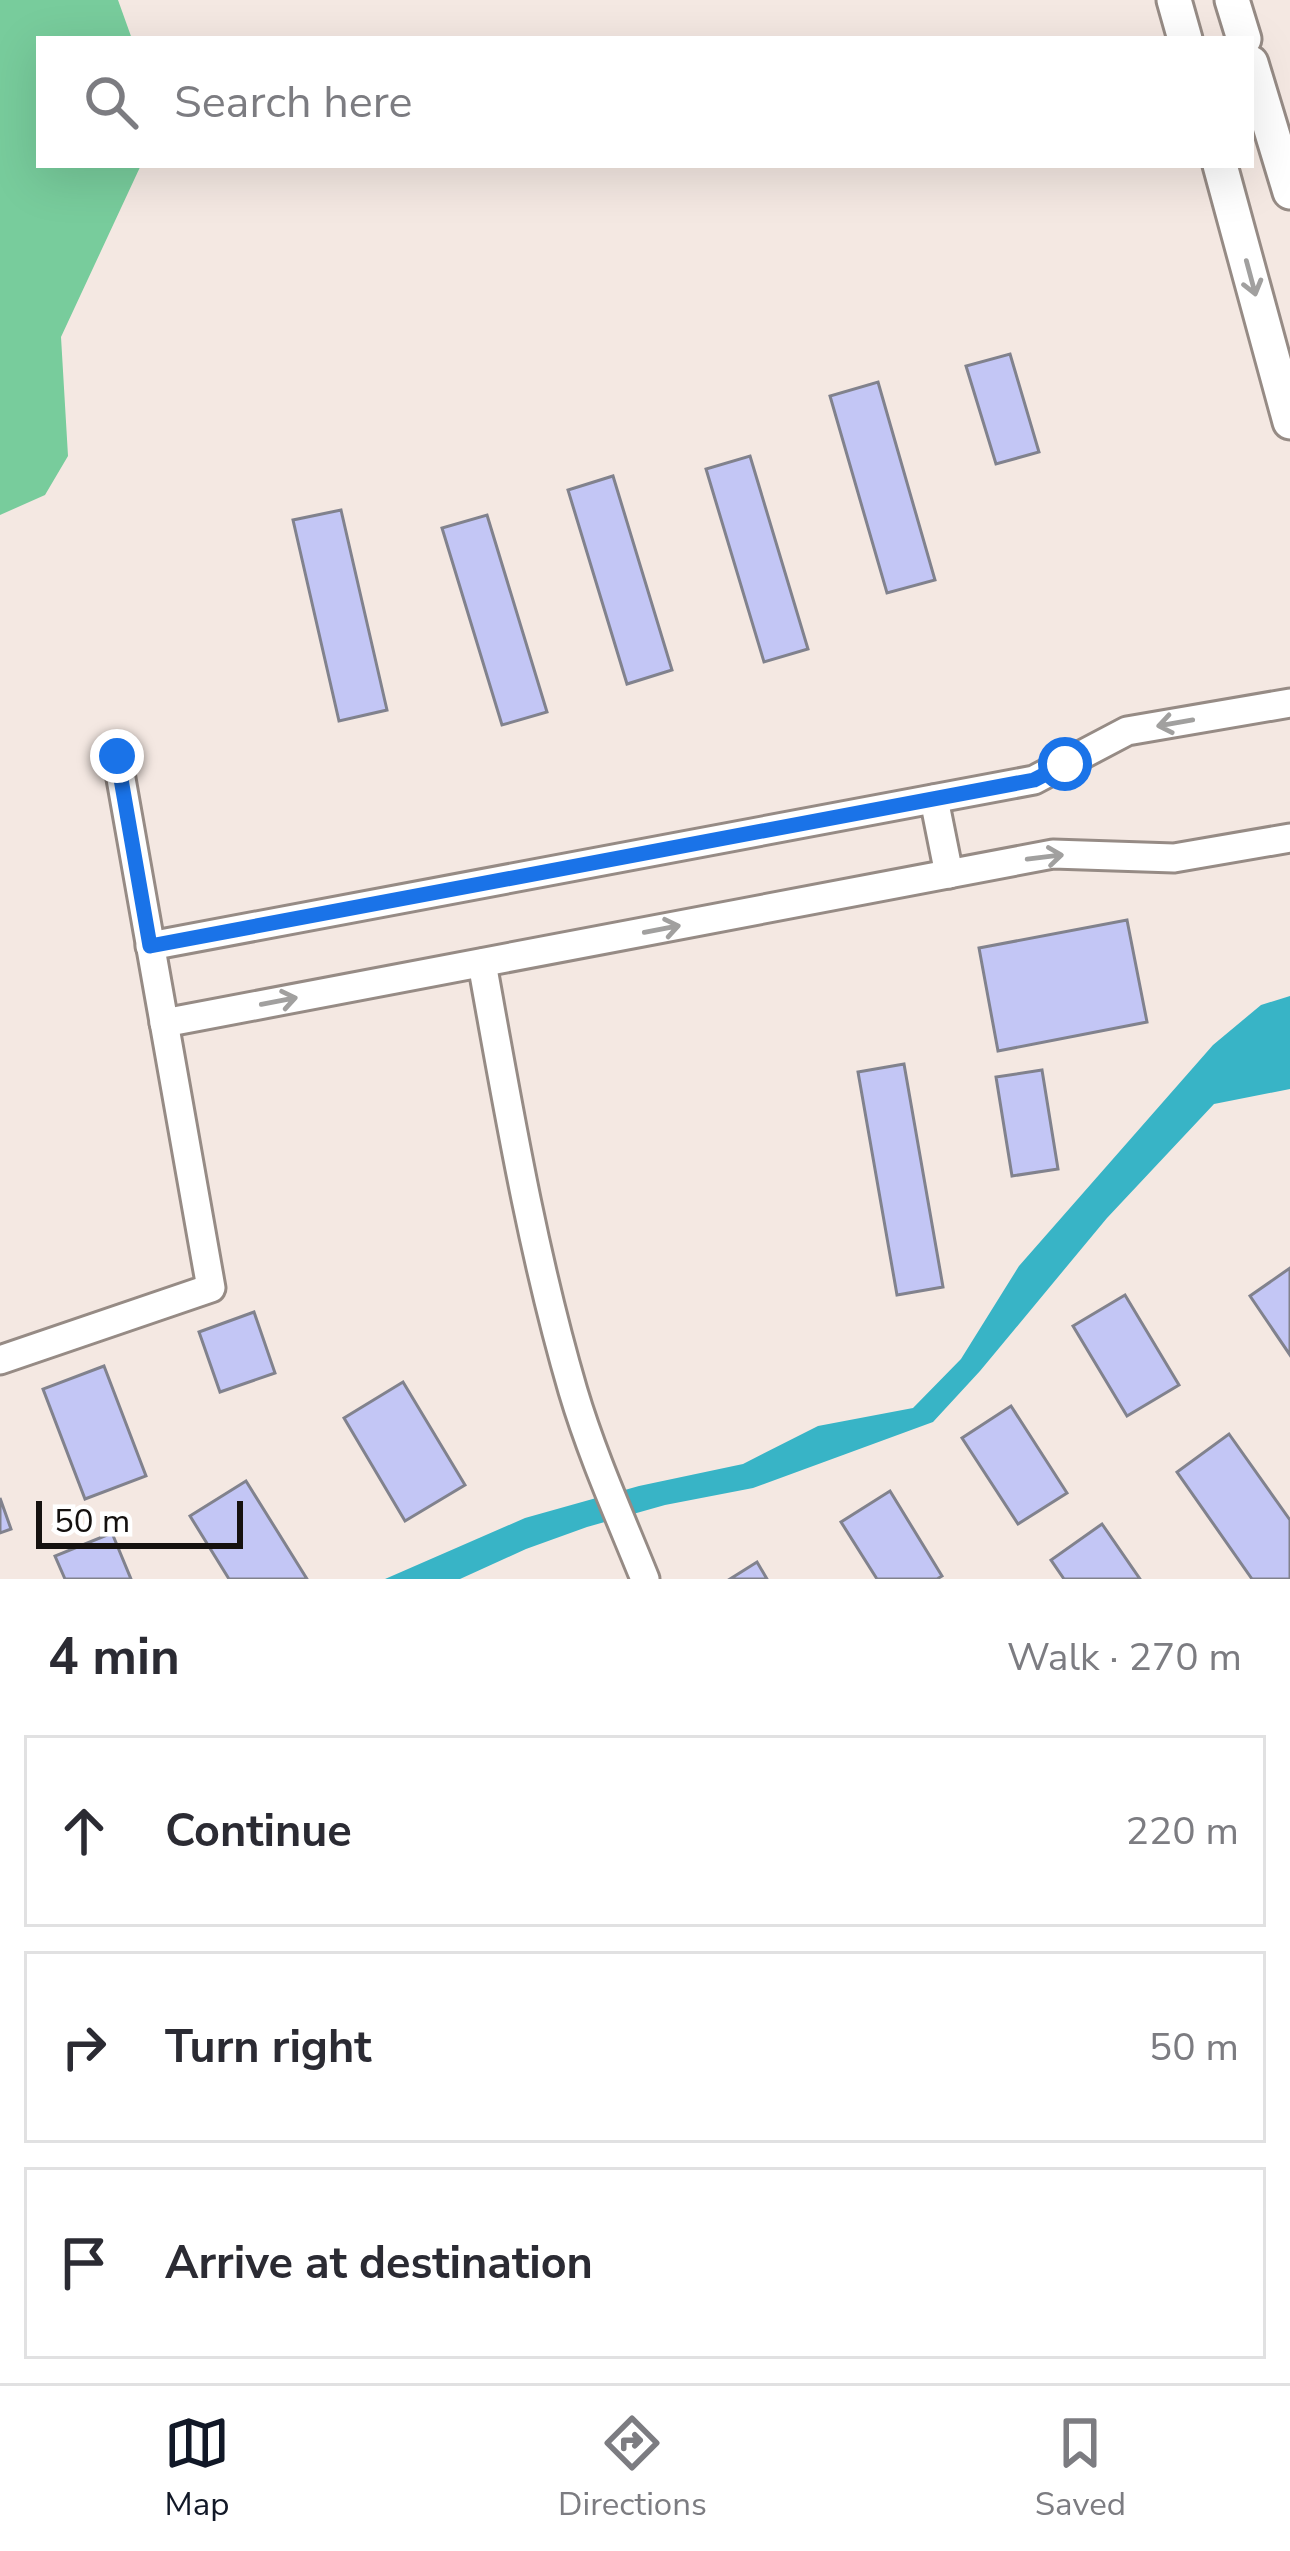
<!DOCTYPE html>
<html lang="en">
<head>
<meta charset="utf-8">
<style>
  :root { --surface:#fff; --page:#f7f7f7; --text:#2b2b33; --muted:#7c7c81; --line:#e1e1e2; --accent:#111827 }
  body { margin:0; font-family:"Nunito Sans",sans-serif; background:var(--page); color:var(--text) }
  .scale { position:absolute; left:36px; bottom:30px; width:207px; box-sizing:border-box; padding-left:12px; border:6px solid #15110f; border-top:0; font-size:33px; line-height:42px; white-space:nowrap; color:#15110f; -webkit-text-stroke:9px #fff; paint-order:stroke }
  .stop { position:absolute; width:36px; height:36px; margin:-27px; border:9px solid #1a73e8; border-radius:50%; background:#fff }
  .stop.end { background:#1a73e8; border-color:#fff; box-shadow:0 3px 12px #0008 }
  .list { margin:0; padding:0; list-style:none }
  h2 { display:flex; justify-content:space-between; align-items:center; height:156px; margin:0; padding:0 48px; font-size:51px }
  h2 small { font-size:39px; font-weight:400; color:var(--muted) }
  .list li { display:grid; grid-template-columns:78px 1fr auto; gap:36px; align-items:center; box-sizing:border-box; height:192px; margin:0 24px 24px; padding:0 24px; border:3px solid var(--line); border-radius:0px }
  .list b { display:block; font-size:45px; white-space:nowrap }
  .list em { font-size:39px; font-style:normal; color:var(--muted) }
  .icon { flex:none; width:66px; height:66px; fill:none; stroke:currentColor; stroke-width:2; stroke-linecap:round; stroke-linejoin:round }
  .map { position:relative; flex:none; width:1290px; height:1579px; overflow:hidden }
  .search { position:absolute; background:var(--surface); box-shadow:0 12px 48px #0002; left:36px; right:36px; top:36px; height:132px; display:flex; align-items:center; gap:30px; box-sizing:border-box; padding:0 42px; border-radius:0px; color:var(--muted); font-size:45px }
  .sheet { height:804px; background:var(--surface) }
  nav { display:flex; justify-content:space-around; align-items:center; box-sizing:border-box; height:168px; border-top:3px solid var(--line); background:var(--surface); font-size:33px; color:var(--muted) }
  nav a { display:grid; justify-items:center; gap:6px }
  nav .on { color:var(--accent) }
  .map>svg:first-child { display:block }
</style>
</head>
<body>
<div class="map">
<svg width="1290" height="1579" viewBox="0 0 1290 1579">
  <rect width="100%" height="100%" fill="#f4e8e2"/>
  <polygon fill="#78cc9c" points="0,0 118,0 132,39 39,39 39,165 141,165 61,337 68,456 45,495 0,515"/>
  <polygon fill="#38b4c6" points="1290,996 1290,1089 1214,1104 1107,1218 980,1371 933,1422 753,1488 665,1505 587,1527 526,1549 460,1579 385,1579 525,1518 639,1486 743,1464 818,1426 913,1408 961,1359 1019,1266 1213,1045 1261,1005"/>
  <g fill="#c3c6f5" stroke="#81828d" stroke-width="3">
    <polygon points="1010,354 1039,452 996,464 966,366"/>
    <polygon points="878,382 935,580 887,593 830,396"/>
    <polygon points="750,456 808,649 764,662 706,469"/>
    <polygon points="613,476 672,670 627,684 568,490"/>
    <polygon points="341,510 387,710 339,721 293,520"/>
    <polygon points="487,515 547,712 502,725 442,528"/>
    <polygon points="1127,920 1147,1022 998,1051 979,948"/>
    <polygon points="904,1064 943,1287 897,1295 858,1072"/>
    <polygon points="1042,1070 1058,1169 1012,1176 996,1077"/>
    <polygon points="1290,1268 1290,1355 1250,1296"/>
    <polygon points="1125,1295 1179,1385 1127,1416 1073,1326"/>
    <polygon points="254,1312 275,1373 220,1392 199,1332"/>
    <polygon points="104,1366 146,1476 85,1499 43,1389"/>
    <polygon points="403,1382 465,1485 405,1521 344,1418"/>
    <polygon points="1011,1406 1067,1493 1018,1524 962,1438"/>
    <polygon points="1229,1434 1290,1520 1290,1579 1252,1579 1177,1472"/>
    <polygon points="246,1481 307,1579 229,1579 190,1516"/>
    <polygon points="890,1491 942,1576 937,1579 877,1579 841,1522"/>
    <polygon points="0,1498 11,1529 0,1533"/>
    <polygon points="1102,1524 1140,1579 1064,1579 1051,1560"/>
    <polygon points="112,1533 131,1579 65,1579 55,1556"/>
    <polygon points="757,1562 767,1579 730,1579"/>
  </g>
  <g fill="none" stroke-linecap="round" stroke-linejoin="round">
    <g stroke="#968b85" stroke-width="33">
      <g id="minor">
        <polyline points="934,799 949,874"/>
        <polyline points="150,946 1034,780 1127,731 1290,703"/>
        <path d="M482,963C508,1107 532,1251 573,1391C592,1455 620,1517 645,1579"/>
        <polyline points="164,1023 1053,854 1174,858 1290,838"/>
        <polyline points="0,1360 211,1288 117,756"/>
      </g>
    </g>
    <g stroke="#968b85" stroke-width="39">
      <g id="major">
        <polyline points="1174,0 1185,39"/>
        <polyline points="1232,0 1244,39"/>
        <polyline points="1251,63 1290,192"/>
        <polyline points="1220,165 1290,422"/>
      </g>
    </g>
    <use href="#minor" stroke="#fff" stroke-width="27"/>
    <use href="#major" stroke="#fff" stroke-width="33"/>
  </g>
  <defs><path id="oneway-shaft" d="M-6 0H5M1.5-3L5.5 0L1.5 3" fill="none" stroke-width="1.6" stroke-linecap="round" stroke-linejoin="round" transform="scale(3)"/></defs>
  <g stroke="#a1a09f">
    <use href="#oneway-shaft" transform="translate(1251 278) rotate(75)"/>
    <use href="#oneway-shaft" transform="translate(1175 723) rotate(170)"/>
    <use href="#oneway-shaft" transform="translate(1045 857) rotate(-7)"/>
    <use href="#oneway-shaft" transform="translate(662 929) rotate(-11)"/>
    <use href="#oneway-shaft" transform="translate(279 1001) rotate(-11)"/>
  </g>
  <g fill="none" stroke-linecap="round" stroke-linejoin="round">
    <polyline stroke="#1a73e8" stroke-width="15" points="117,756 150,946 1034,780 1065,764"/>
  </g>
</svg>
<div class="scale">50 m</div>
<div class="stop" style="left:1065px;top:764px"></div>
<div class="stop end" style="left:117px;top:756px"></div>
<div class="search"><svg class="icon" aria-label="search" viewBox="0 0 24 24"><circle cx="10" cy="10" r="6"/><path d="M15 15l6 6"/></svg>Search here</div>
</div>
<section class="sheet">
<h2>4 min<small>Walk · 270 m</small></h2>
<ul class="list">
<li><svg class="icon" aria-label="ahead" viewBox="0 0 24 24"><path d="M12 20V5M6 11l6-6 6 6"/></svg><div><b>Continue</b></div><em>220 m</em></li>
<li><svg class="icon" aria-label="right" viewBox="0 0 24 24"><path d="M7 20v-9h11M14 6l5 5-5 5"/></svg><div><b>Turn right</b></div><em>50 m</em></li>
<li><svg class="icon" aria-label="arrive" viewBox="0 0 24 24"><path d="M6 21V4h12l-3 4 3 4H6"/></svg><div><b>Arrive at destination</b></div></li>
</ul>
</section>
<nav>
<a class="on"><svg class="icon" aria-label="map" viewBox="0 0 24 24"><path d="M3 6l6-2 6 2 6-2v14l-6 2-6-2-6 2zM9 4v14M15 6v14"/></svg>Map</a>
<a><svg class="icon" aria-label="directions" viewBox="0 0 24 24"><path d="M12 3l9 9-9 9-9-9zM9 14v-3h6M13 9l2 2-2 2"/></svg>Directions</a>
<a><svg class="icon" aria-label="saved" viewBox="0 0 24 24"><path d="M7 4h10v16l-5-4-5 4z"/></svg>Saved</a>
</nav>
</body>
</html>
